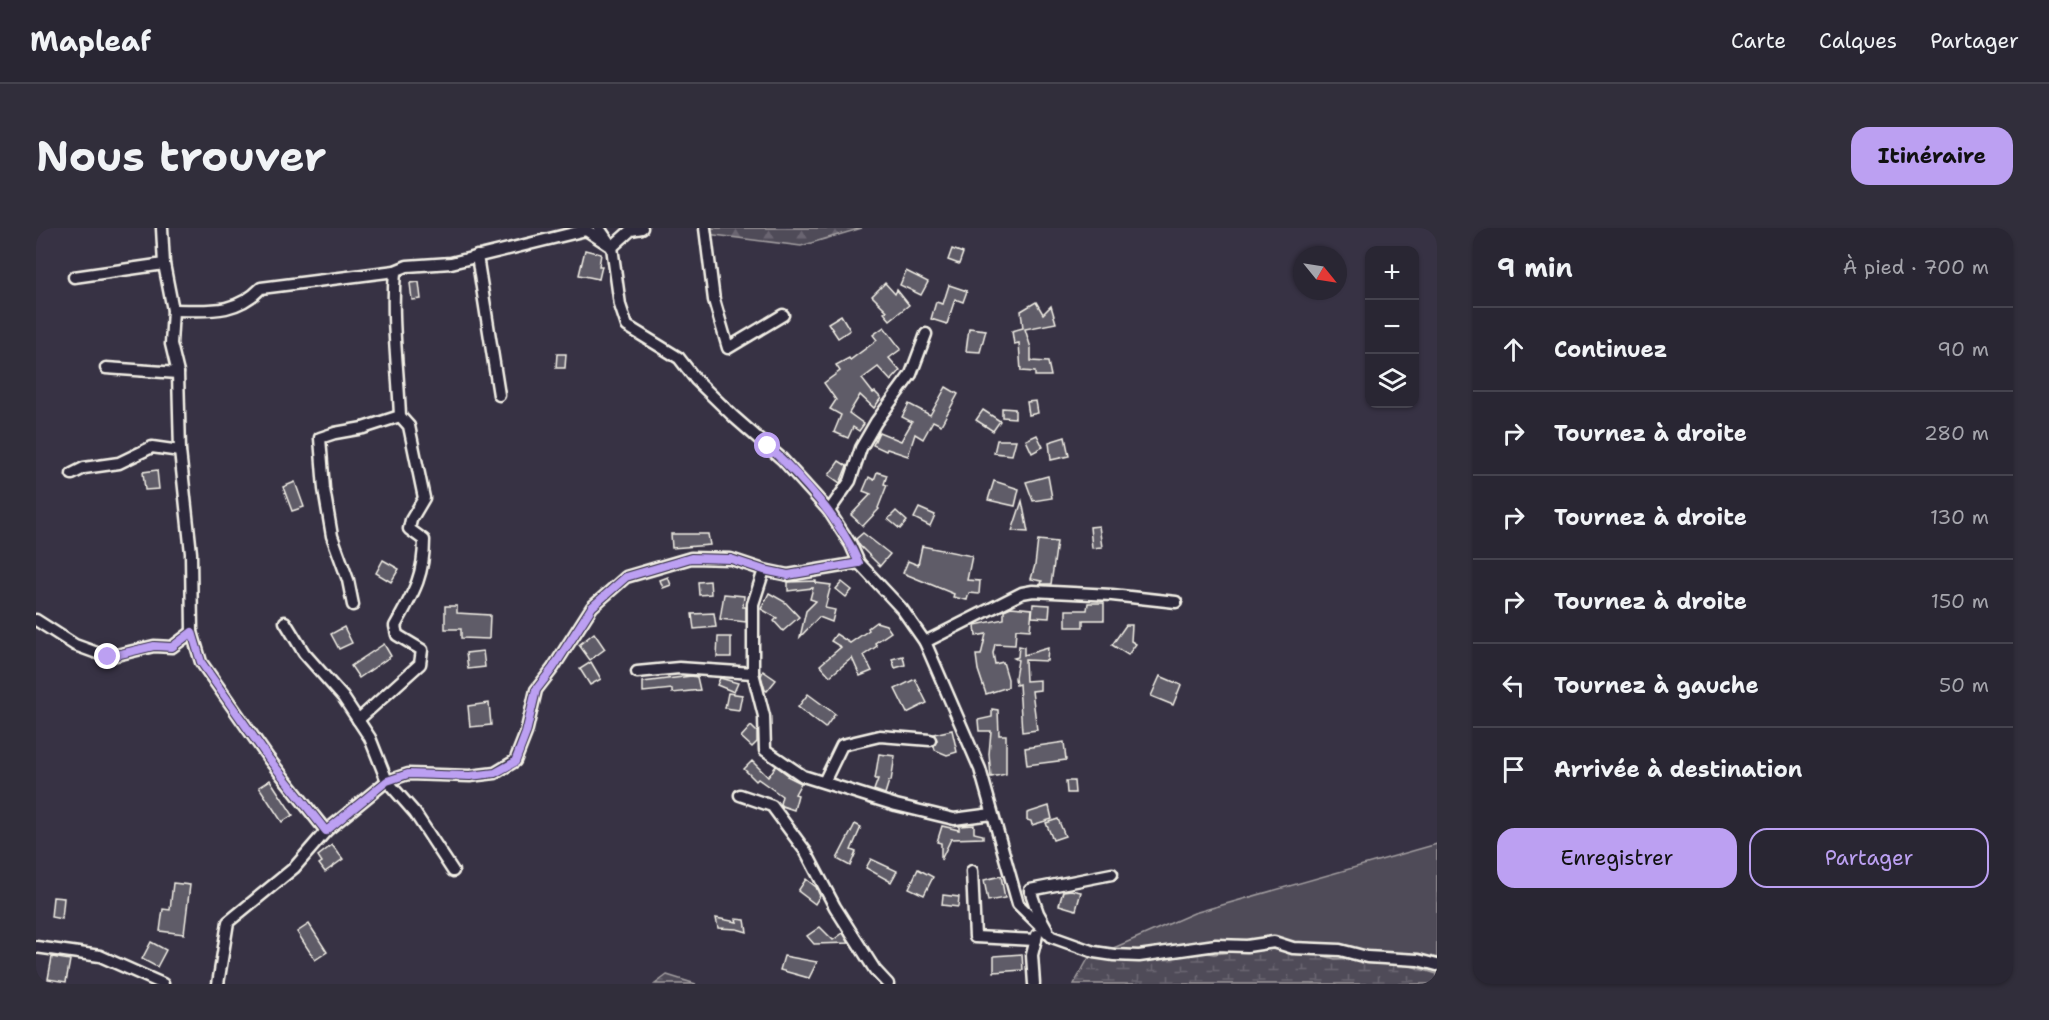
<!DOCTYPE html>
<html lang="fr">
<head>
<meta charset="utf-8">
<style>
  :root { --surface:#292633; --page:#312e3b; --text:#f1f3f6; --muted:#a5a5ac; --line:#45434e; --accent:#bca0f2 }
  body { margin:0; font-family:"Shantell Sans",sans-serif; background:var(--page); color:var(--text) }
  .controls { position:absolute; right:18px; top:18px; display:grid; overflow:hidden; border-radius:12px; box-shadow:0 2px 4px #0004 }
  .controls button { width:54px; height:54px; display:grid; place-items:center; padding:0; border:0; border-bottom:2px solid var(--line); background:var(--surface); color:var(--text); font:30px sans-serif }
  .compass { position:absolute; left:1257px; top:18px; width:54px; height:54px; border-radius:50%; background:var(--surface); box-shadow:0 2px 4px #0004; rotate:120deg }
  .stop { position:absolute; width:18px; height:18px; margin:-14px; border:4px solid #bca0f2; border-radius:50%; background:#fff }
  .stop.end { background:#bca0f2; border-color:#fff; box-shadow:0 2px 6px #0008 }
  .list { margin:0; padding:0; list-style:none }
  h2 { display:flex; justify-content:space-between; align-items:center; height:78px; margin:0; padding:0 24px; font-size:26px }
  h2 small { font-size:20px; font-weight:400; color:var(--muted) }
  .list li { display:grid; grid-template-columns:39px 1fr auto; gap:18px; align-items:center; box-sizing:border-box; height:84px; padding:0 24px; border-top:2px solid var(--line) }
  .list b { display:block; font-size:22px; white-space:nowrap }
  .list em { font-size:20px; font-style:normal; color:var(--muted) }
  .actions { display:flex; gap:12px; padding:18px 24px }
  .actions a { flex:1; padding:14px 0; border:2px solid var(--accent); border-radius:18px; text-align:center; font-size:21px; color:var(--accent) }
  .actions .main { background:var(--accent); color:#111 }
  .icon { flex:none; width:33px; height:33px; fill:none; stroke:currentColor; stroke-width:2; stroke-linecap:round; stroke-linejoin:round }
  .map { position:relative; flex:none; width:1401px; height:756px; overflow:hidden; border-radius:18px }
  header { display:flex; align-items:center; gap:36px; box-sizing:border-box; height:84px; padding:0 30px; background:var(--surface); border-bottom:2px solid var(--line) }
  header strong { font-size:28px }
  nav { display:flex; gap:33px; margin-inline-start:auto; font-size:21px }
  .intro { display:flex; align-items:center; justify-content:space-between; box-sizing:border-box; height:144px; padding:0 36px }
  h1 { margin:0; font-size:42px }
  .button { padding:15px 27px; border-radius:18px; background:var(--accent); color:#111; font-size:21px; font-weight:700 }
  main { display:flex; gap:36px; padding:0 36px }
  aside { flex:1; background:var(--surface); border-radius:18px; box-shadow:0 2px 4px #0004 }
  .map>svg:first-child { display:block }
</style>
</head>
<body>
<header>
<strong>Mapleaf</strong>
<nav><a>Carte</a><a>Calques</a><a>Partager</a></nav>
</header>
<div class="intro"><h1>Nous trouver</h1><a class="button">Itinéraire</a></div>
<main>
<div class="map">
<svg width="1401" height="756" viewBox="0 0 1401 756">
  <defs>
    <pattern id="forest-firs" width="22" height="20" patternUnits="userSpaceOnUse" patternTransform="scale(1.5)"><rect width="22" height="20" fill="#504b59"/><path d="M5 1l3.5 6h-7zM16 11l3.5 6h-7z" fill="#6a6571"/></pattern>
    <pattern id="wetland-marsh" width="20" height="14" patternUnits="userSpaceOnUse" patternTransform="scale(1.5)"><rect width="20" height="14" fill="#504b59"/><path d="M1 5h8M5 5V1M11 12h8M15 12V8" fill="none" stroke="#6a6571"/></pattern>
  </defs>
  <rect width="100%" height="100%" fill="#373244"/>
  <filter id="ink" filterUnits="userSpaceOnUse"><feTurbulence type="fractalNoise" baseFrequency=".0167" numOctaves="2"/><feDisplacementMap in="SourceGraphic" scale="12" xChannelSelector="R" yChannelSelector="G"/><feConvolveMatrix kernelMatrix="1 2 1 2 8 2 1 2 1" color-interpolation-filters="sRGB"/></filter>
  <g filter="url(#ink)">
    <polygon fill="#504b59" stroke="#a29ea0" stroke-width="1.5" points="1401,616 1401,746 1365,735 1299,731 1257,720 1235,719 1178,726 1144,721 1066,725 1158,685"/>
    <polygon fill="url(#forest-firs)" stroke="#a29ea0" stroke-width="1.5" points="670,0 826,0 765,18 671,6"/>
    <g fill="url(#wetland-marsh)" stroke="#a29ea0" stroke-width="1.5">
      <polygon points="1235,719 1257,720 1299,731 1327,730 1365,735 1401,746 1401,756 1038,756 1052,731 1066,725 1144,721 1178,726"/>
      <polygon points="631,747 660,756 619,756"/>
    </g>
    <g fill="#5f5c67" stroke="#f4f1e8" stroke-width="1.5">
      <polygon points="916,21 927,25 923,36 912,32"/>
      <polygon points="549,22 565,26 563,38 566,38 563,51 543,47"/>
      <polygon points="870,43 892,54 885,67 864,57"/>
      <polygon points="383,54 385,71 376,72 374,55"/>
      <polygon points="849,55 859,66 861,62 873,77 854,92 848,85 851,83 836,68"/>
      <polygon points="913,57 931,63 927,74 919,71 911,96 895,91 900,74 907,76"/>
      <polygon points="1000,74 1007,86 1015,78 1020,95 989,101 995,120 995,133 1012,134 1015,148 999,148 999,144 985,143 983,115 978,116 976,103 987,100 985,83"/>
      <polygon points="805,87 814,102 802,110 792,95"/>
      <polygon points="848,99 865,121 853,130 864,143 855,153 842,139 826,151 837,165 839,164 845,170 838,180 824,167 813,185 828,196 823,203 817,199 812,210 798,204 805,187 794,181 800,172 788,155 804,143 800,137 813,130 814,132 841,112 837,107"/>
      <polygon points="933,100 950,102 944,124 930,123"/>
      <polygon points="521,126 530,126 529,140 520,140"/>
      <polygon points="910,159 922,166 905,197 897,193 887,211 879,206 872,228 851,221 850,223 837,217 843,204 865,213 876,194 866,189 873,176 894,187"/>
      <polygon points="1000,173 1002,185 993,187 991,174"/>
      <polygon points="966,180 979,181 979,190 966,189"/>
      <polygon points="947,182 964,193 957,203 940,192"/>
      <polygon points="1001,207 1007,219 996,225 990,212"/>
      <polygon points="1029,209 1033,228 1015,232 1013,214"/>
      <polygon points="961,212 980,212 976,227 958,225"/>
      <polygon points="803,233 811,238 804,255 793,247"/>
      <polygon points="121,242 123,261 109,262 107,244"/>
      <polygon points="841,244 851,247 848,256 851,257 842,280 843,281 827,298 815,287 835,266 827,263 833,249 838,252"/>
      <polygon points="1012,248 1016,270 997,273 990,254"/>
      <polygon points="958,253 983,261 979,278 952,272"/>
      <polygon points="259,254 268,279 256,283 247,259"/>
      <polygon points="986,273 992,304 976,303"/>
      <polygon points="883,280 899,287 894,298 878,290"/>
      <polygon points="860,283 871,293 864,301 852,291"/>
      <polygon points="1063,298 1066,319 1056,320 1054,299"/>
      <polygon points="827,305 854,326 844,338 824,318 820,311"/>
      <polygon points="635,306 672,306 674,317 636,320"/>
      <polygon points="1002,312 1021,314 1015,356 1005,356 1006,353 995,351 999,337"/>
      <polygon points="886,318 936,328 931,352 944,353 943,366 933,365 931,372 917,369 918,366 867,345 872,333 882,337"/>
      <polygon points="347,332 363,341 355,354 340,345"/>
      <polygon points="632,349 635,357 627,360 624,352"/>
      <polygon points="674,353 675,366 663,367 662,354"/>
      <polygon points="780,353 780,355 795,357 789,380 799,382 796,394 783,389 764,409 770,383 780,373 774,371 777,360 752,363 752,354"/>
      <polygon points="806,354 816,362 810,369 800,361"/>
      <polygon points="733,365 749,374 763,389 747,403 738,393 741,390 725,381"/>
      <polygon points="688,366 708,368 707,379 710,379 710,394 684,391"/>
      <polygon points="1052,375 1068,375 1068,392 1047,392 1047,399 1030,399 1030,382 1051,382"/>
      <polygon points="997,376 1014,377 1013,390 996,389"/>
      <polygon points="409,378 421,378 421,385 454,387 453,411 425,410 425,401 409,401"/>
      <polygon points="975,379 996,381 994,402 980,401 979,417 959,416 957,425 959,436 967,434 972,451 972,459 950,466 942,442 940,427 945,427 950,406 940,408 939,397 968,391 968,382"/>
      <polygon points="678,385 680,399 658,401 656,386"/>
      <polygon points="840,394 850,397 855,404 839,415 841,418 828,427 836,443 824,448 816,430 794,448 784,437 805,419 795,413 800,406 814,415 833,402 832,400"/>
      <polygon points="1090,397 1096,397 1095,413 1100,416 1092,427 1076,417"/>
      <polygon points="308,399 316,415 303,421 295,406"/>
      <polygon points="558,405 569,421 554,432 543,417"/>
      <polygon points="682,409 695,409 695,429 681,429"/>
      <polygon points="348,416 355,428 323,450 315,438"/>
      <polygon points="983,418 988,419 988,427 1012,420 1011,433 989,432 990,453 1004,452 1004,462 996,463 1001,502 986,504 983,456 980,457 979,450 982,432 978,430 982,429"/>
      <polygon points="447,423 449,439 432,441 430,425"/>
      <polygon points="867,428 869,437 859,440 856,431"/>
      <polygon points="555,434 565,451 554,457 544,441"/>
      <polygon points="727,443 740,452 731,463 729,462 725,448"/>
      <polygon points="655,448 661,449 664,462 636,465 636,461 607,464 607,454"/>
      <polygon points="1124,448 1145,457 1137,477 1115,468"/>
      <polygon points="684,450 702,455 698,464 681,457"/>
      <polygon points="879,451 891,475 871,485 859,461"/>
      <polygon points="692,465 706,467 703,482 689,480"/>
      <polygon points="772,466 799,486 789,500 762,479"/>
      <polygon points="453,475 455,497 434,499 432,478"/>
      <polygon points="956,481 962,482 963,507 970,507 970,546 955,549 953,526 955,503 943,503 942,492 956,489"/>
      <polygon points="715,498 721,504 721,514 716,519 705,509"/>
      <polygon points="916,502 921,524 911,527 899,522 898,518 901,512 898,506"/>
      <polygon points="1028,514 1030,532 991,537 989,520"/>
      <polygon points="843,526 859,528 855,553 853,553 849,566 838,562 842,551 839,551"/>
      <polygon points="716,533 732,549 740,538 752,547 751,548 765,555 759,566 762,567 758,582 746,578 744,576 746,568 722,551 720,553 708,541"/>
      <polygon points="234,552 257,587 246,594 223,559"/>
      <polygon points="1030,553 1038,553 1039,565 1031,565"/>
      <polygon points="1013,578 1016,591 996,597 995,593 991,592 991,585"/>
      <polygon points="1022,591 1029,608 1017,612 1010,595"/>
      <polygon points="819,596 825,599 815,622 820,624 814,638 801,631"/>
      <polygon points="938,597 938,605 947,607 947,610 915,611 905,632 905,615 901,614 906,598 923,602 923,598"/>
      <polygon points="296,617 307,631 289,644 283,636 286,634 282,628"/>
      <polygon points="835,631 861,643 855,654 830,640"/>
      <polygon points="882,641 897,649 888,667 873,660"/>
      <polygon points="965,648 969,670 952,673 948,652"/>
      <polygon points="770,651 780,659 784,668 779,676 762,663"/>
      <polygon points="137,655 154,657 148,706 124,703 127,681 134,682"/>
      <polygon points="1035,662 1045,664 1040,682 1023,677 1027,663"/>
      <polygon points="907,667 923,669 922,679 906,677"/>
      <polygon points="17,669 28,670 26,691 15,689"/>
      <polygon points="680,690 701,694 700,691 709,692 711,704 701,701 682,700"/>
      <polygon points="273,696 291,724 279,732 261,704"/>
      <polygon points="784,699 797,712 807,705 813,715 778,716 771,708"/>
      <polygon points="115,714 130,722 121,739 106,731"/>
      <polygon points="986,726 987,742 958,744 958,728"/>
      <polygon points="748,728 781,734 773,750 744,742"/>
      <polygon points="16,729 34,732 30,754 12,751"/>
    </g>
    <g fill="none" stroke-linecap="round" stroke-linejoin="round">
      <g stroke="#f4f1e8" stroke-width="15">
        <g id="street">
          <polyline points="126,0 128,36 137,82 135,116 142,145 144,223 155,325 156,404 165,434 233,531 290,603"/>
          <polyline points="563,0 576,19 584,77 591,98 643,130 660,152 698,189 746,231 793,283 815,317 823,335 866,381 889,414 944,541 982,676 1016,709 1058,724 1078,727 1103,728 1180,717 1211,718 1238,714 1257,720 1304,722 1331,729 1382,732 1401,737"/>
          <polyline points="669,0 678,72 692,120 747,87"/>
          <polyline points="441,28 463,167"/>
          <polyline points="38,49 128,36"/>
          <path d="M137,82C171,82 199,87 225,60L359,43L371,38L415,35L550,2L576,19L595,2L606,0"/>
          <polyline points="70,140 142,145"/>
          <polyline points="36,246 48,240 83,235 116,219 144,223"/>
          <polyline points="793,283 814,253 825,220 840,194 875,146 890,106"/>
          <polyline points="728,342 717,376 717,445 728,488 729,522 767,548 860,577 918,591 956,586"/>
          <polyline points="317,377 312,352 296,308 288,261 284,210 299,205 327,200 364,188"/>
          <polyline points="0,392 39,417 72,429 118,418 136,419 156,404"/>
          <polyline points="249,394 268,425 307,469 334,510 351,553 379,585 417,643"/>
          <polyline points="889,414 986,365 997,363 1076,367 1140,374"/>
          <polyline points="601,444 643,440 717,445"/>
          <path d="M322,492L384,436L386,422L361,407L359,398C376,367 388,350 388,312L373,301L375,292L388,270L373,198L364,188C362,139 355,91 359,43"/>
          <polyline points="788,554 806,517 844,508 894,512"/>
          <polyline points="704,567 736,578 770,624 799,679 839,742 852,756"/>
          <polyline points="936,643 939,709 1000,712"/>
          <polyline points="1011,701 1002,685 994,662 1076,646"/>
          <polyline points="0,719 64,728 127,756"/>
          <polyline points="182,756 192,694 258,640 290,603 351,553 372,546 434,548 459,545 479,533 490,505 500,462 517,440 556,379 590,349 655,330 695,331 728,342 752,347 823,335"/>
          <polyline points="998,756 996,727 1001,707"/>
        </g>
      </g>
      <use href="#street" stroke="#2f2a3d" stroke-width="10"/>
    </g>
  </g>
  <g fill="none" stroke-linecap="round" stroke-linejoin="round" filter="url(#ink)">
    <path stroke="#bca0f2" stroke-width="8" d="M72,429L118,418L136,419L156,404L165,434L233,531L290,603L351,553L372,546L434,548L459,545L479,534L490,505L500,462L517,440L556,379L590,349L655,330L695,331L728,342L752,347L823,335C803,290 768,252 732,218"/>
  </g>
</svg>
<div class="controls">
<button>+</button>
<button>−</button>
<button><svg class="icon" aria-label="layers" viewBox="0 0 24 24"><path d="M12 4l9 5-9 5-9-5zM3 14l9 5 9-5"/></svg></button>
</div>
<svg class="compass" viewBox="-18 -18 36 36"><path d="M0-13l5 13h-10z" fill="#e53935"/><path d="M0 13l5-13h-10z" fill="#a5a5ac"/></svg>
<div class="stop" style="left:732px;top:218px"></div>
<div class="stop end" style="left:72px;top:429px"></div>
</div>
<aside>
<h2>9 min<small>À pied · 700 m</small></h2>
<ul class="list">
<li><svg class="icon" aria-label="ahead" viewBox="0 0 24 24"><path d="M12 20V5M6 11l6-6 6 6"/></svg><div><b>Continuez</b></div><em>90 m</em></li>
<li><svg class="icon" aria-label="right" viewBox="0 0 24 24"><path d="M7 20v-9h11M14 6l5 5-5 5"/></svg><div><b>Tournez à droite</b></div><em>280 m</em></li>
<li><svg class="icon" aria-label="right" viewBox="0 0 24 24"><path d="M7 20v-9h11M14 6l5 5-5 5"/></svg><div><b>Tournez à droite</b></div><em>130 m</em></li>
<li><svg class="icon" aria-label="right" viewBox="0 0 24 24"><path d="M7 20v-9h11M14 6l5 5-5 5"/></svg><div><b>Tournez à droite</b></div><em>150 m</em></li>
<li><svg class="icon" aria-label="left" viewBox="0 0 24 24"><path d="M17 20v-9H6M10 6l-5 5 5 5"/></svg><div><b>Tournez à gauche</b></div><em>50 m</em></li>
<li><svg class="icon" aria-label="arrive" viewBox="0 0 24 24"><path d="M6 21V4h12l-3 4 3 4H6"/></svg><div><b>Arrivée à destination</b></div></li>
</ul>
<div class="actions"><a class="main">Enregistrer</a><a>Partager</a></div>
</aside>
</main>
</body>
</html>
